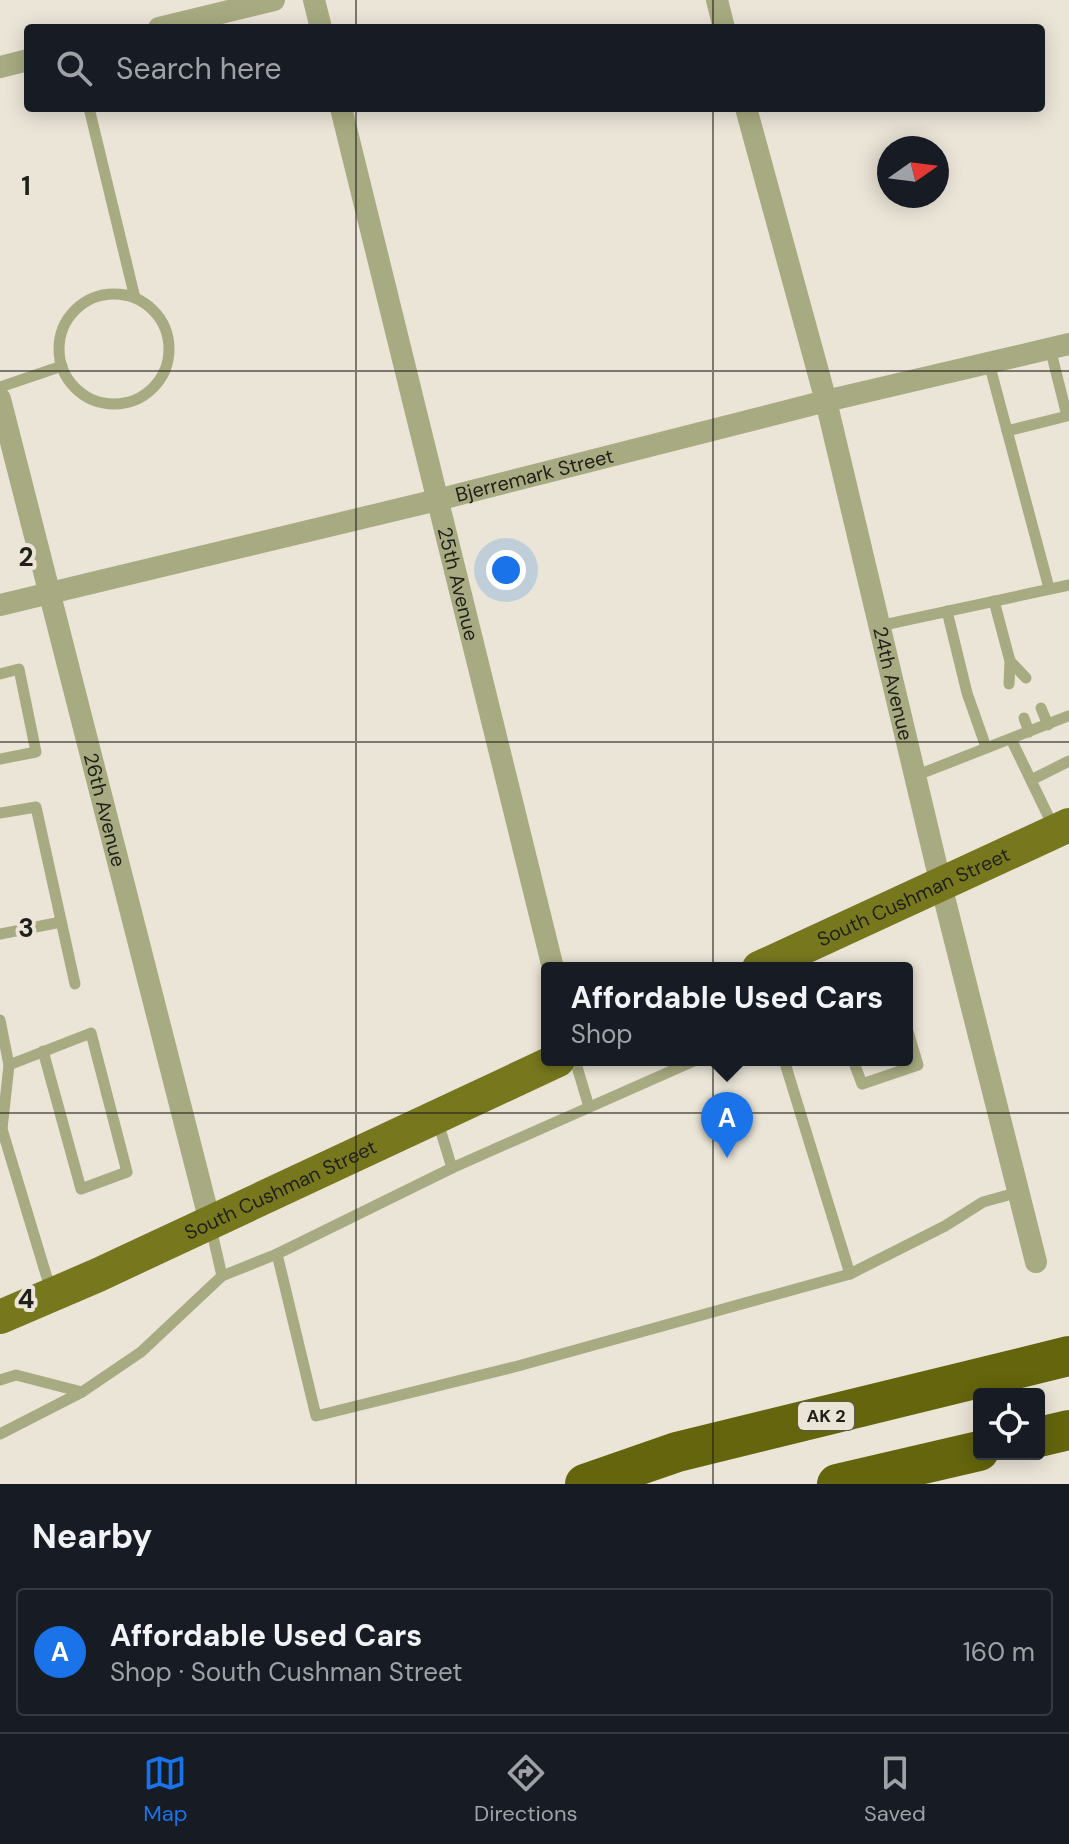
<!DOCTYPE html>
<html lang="en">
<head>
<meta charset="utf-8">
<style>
  :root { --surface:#171b24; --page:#20242c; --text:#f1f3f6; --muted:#9ea1a6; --line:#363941; --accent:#1a73e8 }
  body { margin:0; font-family:"DM Sans",sans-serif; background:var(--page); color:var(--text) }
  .controls { position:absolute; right:24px; bottom:24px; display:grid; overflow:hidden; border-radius:8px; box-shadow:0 4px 20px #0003 }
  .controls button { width:72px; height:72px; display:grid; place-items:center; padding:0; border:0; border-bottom:2px solid var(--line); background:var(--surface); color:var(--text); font:40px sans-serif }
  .compass { position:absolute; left:877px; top:136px; width:72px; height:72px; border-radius:50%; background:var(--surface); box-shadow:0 4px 20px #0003; rotate:76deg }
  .you { position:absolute; left:506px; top:570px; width:28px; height:28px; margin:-20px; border:6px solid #fff; border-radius:50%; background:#1a73e8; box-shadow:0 0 0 12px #1a73e833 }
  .badge { display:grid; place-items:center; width:52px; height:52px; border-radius:50%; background:var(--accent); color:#fff; font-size:26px; font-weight:700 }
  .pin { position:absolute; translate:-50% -66px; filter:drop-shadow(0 2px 4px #0008) }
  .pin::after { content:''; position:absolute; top:42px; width:28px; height:24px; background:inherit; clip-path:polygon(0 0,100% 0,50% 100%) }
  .popup { position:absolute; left:541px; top:962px; width:372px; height:104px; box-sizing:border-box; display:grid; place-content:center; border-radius:8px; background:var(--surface); filter:drop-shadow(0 2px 6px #0005); font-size:26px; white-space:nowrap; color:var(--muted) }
  .popup b { font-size:30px; color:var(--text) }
  .popup::after { content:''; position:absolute; left:50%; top:100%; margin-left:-16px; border:16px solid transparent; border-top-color:var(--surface) }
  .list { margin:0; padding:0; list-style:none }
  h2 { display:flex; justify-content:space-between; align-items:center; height:104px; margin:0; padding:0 32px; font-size:34px }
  h2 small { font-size:26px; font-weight:400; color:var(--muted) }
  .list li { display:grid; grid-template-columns:52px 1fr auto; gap:24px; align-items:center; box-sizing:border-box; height:128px; margin:0 16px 16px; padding:0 16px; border:2px solid var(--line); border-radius:8px }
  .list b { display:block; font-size:30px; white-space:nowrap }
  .list p { margin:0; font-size:26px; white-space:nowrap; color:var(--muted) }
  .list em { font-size:26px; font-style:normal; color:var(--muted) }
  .icon { flex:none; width:44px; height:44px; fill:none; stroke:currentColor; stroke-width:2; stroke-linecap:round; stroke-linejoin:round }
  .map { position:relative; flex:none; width:1069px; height:1484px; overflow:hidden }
  .search { position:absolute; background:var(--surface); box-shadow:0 4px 20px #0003; left:24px; right:24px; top:24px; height:88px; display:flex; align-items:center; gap:20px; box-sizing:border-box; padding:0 28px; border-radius:8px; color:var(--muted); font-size:30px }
  .sheet { height:248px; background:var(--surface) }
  nav { display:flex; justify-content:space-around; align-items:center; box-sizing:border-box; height:112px; border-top:2px solid var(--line); background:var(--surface); font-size:22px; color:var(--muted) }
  nav a { display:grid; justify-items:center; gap:4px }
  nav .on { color:var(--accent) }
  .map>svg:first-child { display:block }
</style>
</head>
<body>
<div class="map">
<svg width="1069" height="1484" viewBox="0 0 1069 1484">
  <rect width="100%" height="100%" fill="#eae5d7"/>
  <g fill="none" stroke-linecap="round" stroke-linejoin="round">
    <g stroke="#a8aa81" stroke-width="11">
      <polyline points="89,108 135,298"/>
      <circle cx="114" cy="349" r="55"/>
      <polyline points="989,363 1049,588"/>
      <polyline points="0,387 62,366"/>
      <polyline points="1007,431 1067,416 1050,348"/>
      <polyline points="994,601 1010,661 1026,678"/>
      <polyline points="947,611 967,693 986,747"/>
      <polyline points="879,626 1069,585"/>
      <polyline points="0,674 19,669 36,752 0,759"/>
      <polyline points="1009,684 1010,661"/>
      <polyline points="1041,708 1048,725"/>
      <polyline points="1024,718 1029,732"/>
      <polyline points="1011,739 1054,828"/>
      <polyline points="915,776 1068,716"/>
      <polyline points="1031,780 1069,761"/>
      <polyline points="0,813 36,807 75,984"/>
      <polyline points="0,934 61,922"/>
      <polyline points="0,1020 9,1065 2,1129"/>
      <polyline points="575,1060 589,1107"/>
      <polyline points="696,1060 452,1168 277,1254 316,1416 518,1366 850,1274 945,1226 983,1202 1019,1192"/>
      <polyline points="784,1060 850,1274"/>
      <polyline points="853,1060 862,1084 918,1065 907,1028"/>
      <polyline points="9,1065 91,1033 127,1172 81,1189 43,1051"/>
      <polyline points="437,1119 452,1168"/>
      <polyline points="0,1129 2,1129 51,1291"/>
      <polyline points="222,1276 277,1254"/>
      <polyline points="0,1380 16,1375 82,1392"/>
      <polyline points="0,1434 82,1392 141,1352 222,1276 211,1228"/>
    </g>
    <g stroke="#a8aa81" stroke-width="22">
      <polyline points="314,0 321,28"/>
      <polyline points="717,0 724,28"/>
      <polyline points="159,28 274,0"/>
      <polyline points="0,67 28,60"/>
      <path id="s1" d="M341,108L553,968"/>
      <path id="s2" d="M746,108L826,401L941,885L1036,1262"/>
      <path id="s3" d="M0,399L210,1222"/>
      <path id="s4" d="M0,605L437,500L826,401L1069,344"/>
    </g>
    <g stroke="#77781e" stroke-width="34">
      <path id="s5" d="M759,968L1069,825"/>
      <path id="s6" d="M0,1317L98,1275L558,1060"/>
    </g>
    <g stroke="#64650c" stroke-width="40">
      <polyline points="1039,1437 1069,1430"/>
      <polyline points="585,1484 677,1452 1069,1356"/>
      <polyline points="837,1484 979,1451"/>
    </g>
  </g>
  <path fill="none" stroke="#211f1a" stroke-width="2" stroke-opacity="0.55" d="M356,0V28M713,0V28M356,108V1484M713,108V1484M0,371H1069M0,742H1069M0,1113H1069"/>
  <g text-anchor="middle" stroke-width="8" stroke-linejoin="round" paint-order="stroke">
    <rect fill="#eae5d7" stroke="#5d5a53" stroke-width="2" x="798" y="1402" width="56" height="28" rx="6"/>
    <g font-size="18" font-weight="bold" fill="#211f1a">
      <text x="826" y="1422">AK 2</text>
    </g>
    <g font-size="20" fill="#211f1a" stroke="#eae5d7">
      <text dy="7" stroke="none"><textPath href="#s4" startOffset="550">Bjerremark Street</textPath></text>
      <text dy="7" stroke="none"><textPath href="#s1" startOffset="490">25th Avenue</textPath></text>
      <text dy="7" stroke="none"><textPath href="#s2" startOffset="594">24th Avenue</textPath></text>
      <text dy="7" stroke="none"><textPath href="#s3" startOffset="424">26th Avenue</textPath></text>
      <text dy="7" stroke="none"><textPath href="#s5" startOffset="170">South Cushman Street</textPath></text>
      <text dy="7" stroke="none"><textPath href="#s6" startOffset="308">South Cushman Street</textPath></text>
    </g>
  </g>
  <g font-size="26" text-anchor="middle" font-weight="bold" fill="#211f1a" stroke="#eae5d7" stroke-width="8" stroke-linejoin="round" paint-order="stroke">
    <text x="26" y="195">1</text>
    <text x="26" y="566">2</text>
    <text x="26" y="937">3</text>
    <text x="26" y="1308">4</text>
  </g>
</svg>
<div class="controls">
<button><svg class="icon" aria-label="locate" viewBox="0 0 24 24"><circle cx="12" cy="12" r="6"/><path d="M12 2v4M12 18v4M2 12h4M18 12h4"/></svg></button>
</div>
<svg class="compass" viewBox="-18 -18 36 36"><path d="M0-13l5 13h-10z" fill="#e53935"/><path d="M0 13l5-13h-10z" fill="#9ea1a6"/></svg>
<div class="you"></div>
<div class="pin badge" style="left:727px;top:1158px">A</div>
<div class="popup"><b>Affordable Used Cars</b>Shop</div>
<div class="search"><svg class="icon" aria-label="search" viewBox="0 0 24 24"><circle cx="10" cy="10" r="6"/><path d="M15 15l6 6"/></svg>Search here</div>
</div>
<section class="sheet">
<h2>Nearby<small></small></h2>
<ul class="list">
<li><span class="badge">A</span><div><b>Affordable Used Cars</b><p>Shop · South Cushman Street</p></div><em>160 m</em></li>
</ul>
</section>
<nav>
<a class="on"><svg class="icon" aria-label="map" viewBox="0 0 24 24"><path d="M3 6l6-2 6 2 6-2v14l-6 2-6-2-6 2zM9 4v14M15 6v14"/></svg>Map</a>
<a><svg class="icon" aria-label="directions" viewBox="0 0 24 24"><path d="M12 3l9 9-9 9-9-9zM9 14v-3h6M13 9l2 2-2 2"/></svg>Directions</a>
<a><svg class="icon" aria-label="saved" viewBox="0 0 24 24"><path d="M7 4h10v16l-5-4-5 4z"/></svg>Saved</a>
</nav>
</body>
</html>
